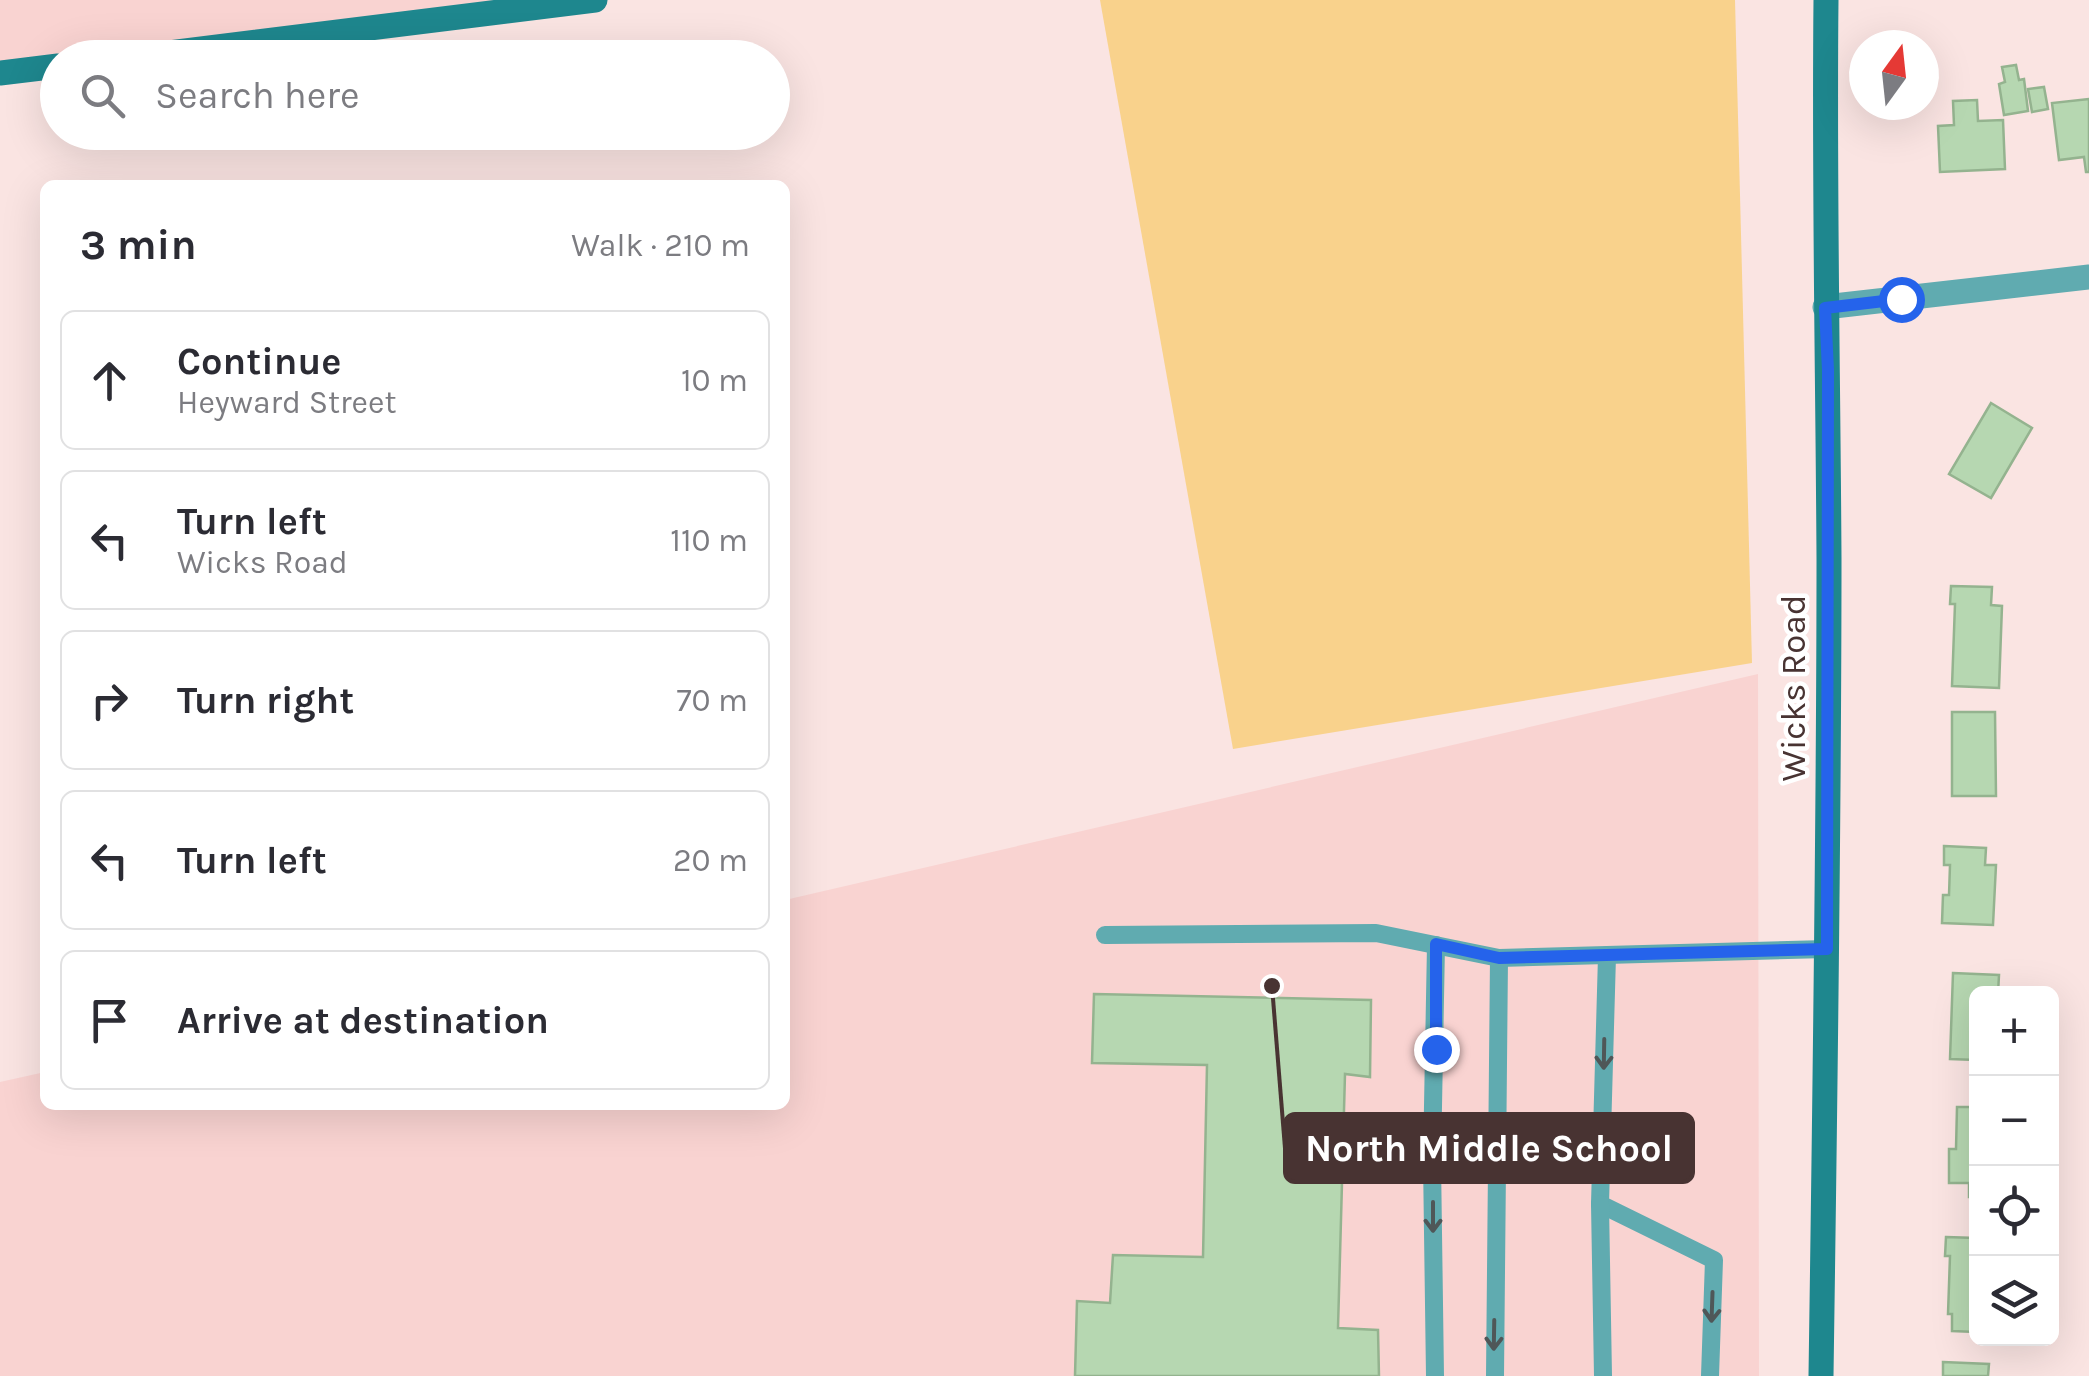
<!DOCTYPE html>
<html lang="en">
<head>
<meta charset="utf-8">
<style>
  :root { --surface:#fff; --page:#f2f2f3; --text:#2b2b33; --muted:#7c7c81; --line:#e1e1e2 }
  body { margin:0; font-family:Karla,sans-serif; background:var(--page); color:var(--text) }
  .controls { position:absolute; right:30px; bottom:30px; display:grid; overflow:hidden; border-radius:15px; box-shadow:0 10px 40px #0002 }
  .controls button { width:90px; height:90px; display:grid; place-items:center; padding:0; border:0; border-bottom:2px solid var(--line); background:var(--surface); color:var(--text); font:50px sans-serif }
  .compass { position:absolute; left:1849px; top:30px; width:90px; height:90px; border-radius:50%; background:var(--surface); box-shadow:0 10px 40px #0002; rotate:15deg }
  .stop { position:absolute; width:30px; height:30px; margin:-22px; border:8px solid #2563eb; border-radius:50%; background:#fff }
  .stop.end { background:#2563eb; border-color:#fff; box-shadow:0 2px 10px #0008 }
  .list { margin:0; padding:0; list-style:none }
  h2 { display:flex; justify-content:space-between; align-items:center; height:130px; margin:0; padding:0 40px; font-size:42px }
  h2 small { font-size:32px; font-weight:400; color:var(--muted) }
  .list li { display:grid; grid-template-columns:65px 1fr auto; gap:30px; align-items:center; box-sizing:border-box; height:140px; margin:0 20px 20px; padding:0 20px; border:2px solid var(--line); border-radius:15px }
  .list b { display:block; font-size:38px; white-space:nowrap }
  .list p { margin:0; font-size:32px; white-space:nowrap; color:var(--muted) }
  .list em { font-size:32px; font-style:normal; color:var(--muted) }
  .icon { flex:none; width:55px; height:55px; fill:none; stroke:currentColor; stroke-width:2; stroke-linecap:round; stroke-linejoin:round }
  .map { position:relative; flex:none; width:2089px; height:1376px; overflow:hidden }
  .search { position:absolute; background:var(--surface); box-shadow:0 10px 40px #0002; left:40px; top:40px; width:750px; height:110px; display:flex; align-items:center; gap:25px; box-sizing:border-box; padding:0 35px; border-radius:55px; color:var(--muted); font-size:38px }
  .panel { position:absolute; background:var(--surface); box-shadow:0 10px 40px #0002; left:40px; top:180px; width:750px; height:930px; border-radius:15px }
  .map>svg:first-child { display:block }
</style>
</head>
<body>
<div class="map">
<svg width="2089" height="1376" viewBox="0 0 2089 1376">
  <rect width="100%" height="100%" fill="#fae4e2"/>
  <g fill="#f9d3d1">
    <polygon points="0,0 540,0 87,57 58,58 0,69"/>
    <polygon points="1758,674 1759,1376 0,1376 0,1082 45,1072 45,1105 785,1105 785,900"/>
  </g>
  <polygon fill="#f9d28c" points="1100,0 1735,0 1752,663 1233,749"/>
  <g fill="#b6d7b1" stroke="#94b38f" stroke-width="2.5">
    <polygon points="2016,65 2019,80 2024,79 2028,111 2004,115 1999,84 2005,82 2002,67"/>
    <polygon points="2044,87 2048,109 2032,112 2028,89"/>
    <polygon points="2089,99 2089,172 2086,172 2084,157 2059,160 2052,103"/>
    <polygon points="1977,100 1978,121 2003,120 2005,169 1940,172 1938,126 1954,125 1953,101"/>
    <polygon points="1991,403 2032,428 1991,498 1949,474"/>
    <polygon points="1951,586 1992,587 1991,605 2002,606 1999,688 1952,686 1955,604 1950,604"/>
    <polygon points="1952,712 1995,712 1996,796 1952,796"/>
    <polygon points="1944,846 1986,848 1985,865 1996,865 1993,925 1942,923 1943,895 1949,895 1950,865 1944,865"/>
    <polygon points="1953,973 1999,975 1998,994 1976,994 1976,1060 1950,1059"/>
    <polygon points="1094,994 1371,1000 1370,1077 1345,1074 1338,1328 1378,1330 1379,1376 1075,1376 1077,1301 1110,1303 1113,1255 1203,1257 1207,1065 1092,1063"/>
    <polygon points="1957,1107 1976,1107 1976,1197 1969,1197 1969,1183 1949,1183 1949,1149 1956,1149"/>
    <polygon points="1946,1237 1976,1238 1976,1332 1952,1331 1952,1314 1948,1314 1950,1256 1945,1256"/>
    <polygon points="1943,1362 1989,1364 1988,1376 1943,1376"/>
  </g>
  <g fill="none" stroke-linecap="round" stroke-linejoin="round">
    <g stroke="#60abb0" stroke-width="18">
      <polyline points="1105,935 1376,933 1499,958 1827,949"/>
      <polyline points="1607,956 1600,1204 1714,1260 1710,1376"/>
      <polyline points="1600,1204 1603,1376"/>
      <polyline points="1435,1376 1432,1160 1436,945"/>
      <polyline points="1495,1376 1499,958"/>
    </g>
    <polyline stroke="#60abb0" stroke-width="25" points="1825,307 2089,277"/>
    <g stroke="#1e878e" stroke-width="25">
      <polyline points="129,58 595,0"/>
      <polyline points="0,73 58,66"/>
      <path d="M1821,1376C1825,1104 1829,832 1829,559C1828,373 1824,187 1826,0"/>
    </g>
  </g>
  <defs><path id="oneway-shaft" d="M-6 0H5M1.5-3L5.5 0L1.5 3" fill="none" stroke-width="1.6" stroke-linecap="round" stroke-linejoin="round" transform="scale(2.5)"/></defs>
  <g stroke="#4f5758">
    <use href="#oneway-shaft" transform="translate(1604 1054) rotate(91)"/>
    <use href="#oneway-shaft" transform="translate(1433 1217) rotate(90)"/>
    <use href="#oneway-shaft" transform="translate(1712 1307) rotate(92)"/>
    <use href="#oneway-shaft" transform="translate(1494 1335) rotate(91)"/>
  </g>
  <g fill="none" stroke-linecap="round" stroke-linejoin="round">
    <polyline stroke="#2563eb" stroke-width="12" points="1436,1049 1436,944 1499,958 1827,949 1828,370 1825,308 1901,299"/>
  </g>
  <g text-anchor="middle" stroke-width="9" stroke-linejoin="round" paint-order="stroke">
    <g font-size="35" fill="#483332" stroke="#fff">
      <text transform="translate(1793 688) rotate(-90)" y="12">Wicks Road</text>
    </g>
  </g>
  <path fill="none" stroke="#483332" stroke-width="4" d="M1272 986L1285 1148"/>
  <circle fill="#483332" stroke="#fff" stroke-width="4" cx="1272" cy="986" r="10"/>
  <rect fill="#483332" stroke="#483332" stroke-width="4" x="1285" y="1114" width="408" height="68" rx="10"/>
  <g font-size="38" text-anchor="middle" font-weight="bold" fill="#fff">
    <text x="1489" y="1161">North Middle School</text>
  </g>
</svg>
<div class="controls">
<button>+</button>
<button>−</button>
<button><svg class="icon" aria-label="locate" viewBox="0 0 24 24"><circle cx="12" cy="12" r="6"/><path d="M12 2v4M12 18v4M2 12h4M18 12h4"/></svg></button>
<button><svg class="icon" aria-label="layers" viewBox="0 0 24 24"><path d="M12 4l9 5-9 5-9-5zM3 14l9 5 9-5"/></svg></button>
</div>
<svg class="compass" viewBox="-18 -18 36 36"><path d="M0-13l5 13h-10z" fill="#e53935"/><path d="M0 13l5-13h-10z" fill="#7c7c81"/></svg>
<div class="stop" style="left:1901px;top:299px"></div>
<div class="stop end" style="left:1436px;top:1049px"></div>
<div class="search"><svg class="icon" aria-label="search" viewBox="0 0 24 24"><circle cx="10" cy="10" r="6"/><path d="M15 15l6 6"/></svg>Search here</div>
<section class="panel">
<h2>3 min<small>Walk · 210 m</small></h2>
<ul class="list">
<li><svg class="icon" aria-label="ahead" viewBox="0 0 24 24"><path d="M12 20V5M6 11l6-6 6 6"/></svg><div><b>Continue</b><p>Heyward Street</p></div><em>10 m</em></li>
<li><svg class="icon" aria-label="left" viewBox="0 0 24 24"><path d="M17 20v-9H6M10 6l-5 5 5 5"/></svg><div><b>Turn left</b><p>Wicks Road</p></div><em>110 m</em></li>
<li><svg class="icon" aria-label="right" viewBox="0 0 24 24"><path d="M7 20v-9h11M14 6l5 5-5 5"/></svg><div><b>Turn right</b></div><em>70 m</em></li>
<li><svg class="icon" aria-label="left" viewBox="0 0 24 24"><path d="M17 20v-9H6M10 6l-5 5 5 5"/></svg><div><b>Turn left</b></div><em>20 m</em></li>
<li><svg class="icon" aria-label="arrive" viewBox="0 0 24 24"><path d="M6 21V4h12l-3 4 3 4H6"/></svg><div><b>Arrive at destination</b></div></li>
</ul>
</section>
</div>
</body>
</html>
